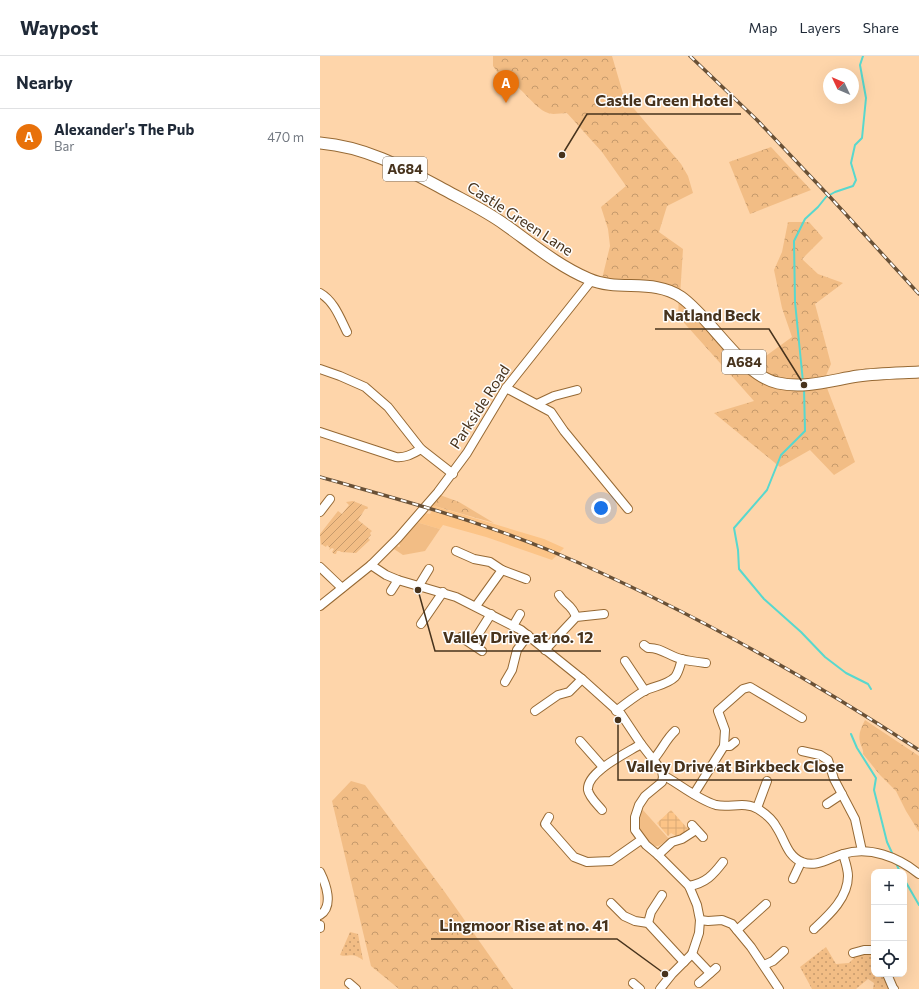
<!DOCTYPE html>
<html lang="en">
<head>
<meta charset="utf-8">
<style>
  :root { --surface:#fff; --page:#f6f6f7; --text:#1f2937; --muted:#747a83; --line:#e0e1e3; --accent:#1a73e8 }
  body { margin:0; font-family:Commissioner,sans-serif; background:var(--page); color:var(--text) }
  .controls { position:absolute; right:12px; bottom:12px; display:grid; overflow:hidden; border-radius:8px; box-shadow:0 4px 16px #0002 }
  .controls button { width:36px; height:36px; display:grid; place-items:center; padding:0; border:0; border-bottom:1px solid var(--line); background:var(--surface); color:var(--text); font:20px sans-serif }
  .compass { position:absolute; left:503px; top:12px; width:36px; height:36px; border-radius:50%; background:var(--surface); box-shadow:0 4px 16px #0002; rotate:314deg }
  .you { position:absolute; left:281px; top:452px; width:14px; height:14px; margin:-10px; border:3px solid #fff; border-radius:50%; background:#1a73e8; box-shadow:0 0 0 6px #1a73e833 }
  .badge { display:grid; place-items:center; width:26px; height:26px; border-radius:50%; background:var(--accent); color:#fff; font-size:13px; font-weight:700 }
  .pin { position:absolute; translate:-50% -33px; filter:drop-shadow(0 1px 2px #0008) }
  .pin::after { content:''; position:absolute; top:21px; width:14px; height:12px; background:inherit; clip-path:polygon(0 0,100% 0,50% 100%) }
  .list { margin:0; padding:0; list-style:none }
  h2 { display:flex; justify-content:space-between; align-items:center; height:52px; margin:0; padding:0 16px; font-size:17px }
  h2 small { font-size:13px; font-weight:400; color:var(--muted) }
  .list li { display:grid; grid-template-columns:26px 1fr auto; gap:12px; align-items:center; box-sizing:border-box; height:56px; padding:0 16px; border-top:1px solid var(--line) }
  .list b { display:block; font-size:15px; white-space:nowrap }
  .list p { margin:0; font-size:13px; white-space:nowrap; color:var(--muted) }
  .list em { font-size:13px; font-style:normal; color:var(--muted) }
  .icon { flex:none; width:22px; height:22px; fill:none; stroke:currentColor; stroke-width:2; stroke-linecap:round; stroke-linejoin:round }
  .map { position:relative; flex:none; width:599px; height:933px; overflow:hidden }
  header { display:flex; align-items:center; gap:24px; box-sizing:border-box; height:56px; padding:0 20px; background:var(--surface); border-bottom:1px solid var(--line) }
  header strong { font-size:19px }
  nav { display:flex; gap:22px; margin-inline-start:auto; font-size:14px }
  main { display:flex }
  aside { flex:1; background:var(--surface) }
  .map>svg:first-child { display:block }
</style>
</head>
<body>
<header>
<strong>Waypost</strong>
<nav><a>Map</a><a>Layers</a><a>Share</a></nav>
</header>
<main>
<aside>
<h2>Nearby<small></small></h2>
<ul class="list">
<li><span class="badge" style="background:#e8710a">A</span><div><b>Alexander's The Pub</b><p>Bar</p></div><em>470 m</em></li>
</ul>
</aside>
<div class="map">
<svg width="599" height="933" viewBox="0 0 599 933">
  <defs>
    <pattern id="industrial-grid" width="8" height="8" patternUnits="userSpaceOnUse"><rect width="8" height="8" fill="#fcc487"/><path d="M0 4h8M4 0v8" fill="none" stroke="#d9a974"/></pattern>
    <pattern id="forest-crowns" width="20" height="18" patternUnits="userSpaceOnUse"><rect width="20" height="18" fill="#f2bd85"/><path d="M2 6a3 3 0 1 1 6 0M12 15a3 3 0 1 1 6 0" fill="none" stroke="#c69a6c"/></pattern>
    <pattern id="park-dots" width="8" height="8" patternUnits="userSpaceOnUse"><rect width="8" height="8" fill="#f2bd85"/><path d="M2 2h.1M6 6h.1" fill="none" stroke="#c69a6c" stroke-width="1.8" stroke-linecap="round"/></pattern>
    <pattern id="garden-furrows" width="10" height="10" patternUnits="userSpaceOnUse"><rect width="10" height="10" fill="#f2bd85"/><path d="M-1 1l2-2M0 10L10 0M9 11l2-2" fill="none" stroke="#c69a6c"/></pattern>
  </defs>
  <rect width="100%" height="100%" fill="#fed5aa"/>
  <polygon fill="#fcc487" points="111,449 224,483 244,492 232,504 166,481 123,469 120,473 96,466 105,457 110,458 113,452 109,450"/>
  <polygon fill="url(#industrial-grid)" points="351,754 368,773 361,779 356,780 351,777 348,780 337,767"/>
  <g fill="#f2bd85">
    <polygon points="96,466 120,473 105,495 83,499 74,493 77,490 79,491 80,490 79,488 94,471 94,469"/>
    <path d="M322,753L349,783C345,785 341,789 338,790C330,791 320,776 319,769C318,764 320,758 322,753Z"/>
  </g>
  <g fill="url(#forest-crowns)">
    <path d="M173,0H292L304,41L361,108L368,120L373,137L347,150L339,176L363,193L360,240L428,313L472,281L462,252L454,214L462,196L468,166H489L503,182L482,203L498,218L523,227L495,248L511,308L504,324L535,406L514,419L490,394L460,411L394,357L434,345L358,260L359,240L281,227L290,190L288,173L281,151L306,130L282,96L247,57C241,57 232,59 228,57C212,51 204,31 188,26L185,27L173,10Z"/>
    <polygon points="451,91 491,134 430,158 409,106"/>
    <polygon points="120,439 139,446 174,467 111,449"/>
    <path d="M545,664L599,700V776L586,755L576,735L560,719L543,698C544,694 541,691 540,686C538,678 541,672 545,664Z"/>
    <polygon points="31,725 45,729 124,835 193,933 79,933 51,910 12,745"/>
  </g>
  <g fill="url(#park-dots)">
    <path d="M30,876L38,878L43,904C31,895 29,902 20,899Z"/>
    <polygon points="506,891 516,908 529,907 538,898 554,897 554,918 567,918 572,933 553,933 554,927 548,923 536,933 492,933 480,911"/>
  </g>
  <polygon fill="url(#garden-furrows)" points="33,445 48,451 47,453 45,453 38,464 52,475 50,477 51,479 48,482 50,484 36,497 21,496 20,495 17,495 16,498 14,498 12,496 14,493 12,492 9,494 10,492 7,489 6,491 1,488 0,478 18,455 22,458 29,449 26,446"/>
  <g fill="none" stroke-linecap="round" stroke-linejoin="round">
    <g stroke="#58d8ce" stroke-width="2">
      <polyline points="483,326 475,246 474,185 485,163 498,151 506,141 515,136 533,130 536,124 531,107 535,89 542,82 546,42 540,9 543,0"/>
      <polyline points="484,332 485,375 461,399 447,434 414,472 418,494 419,513 444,543 481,576 505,601 526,617 548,628 551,633"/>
      <polyline points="531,678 537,692 556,722 554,734 567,786 573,799"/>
      <polyline points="576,807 580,816"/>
      <polyline points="584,823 599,849"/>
    </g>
    <g stroke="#966934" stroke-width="10">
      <g id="minor">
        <path d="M0,237C14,245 20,262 27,276"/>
        <polyline points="0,313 20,320 45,331 68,351 101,393 133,418"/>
        <polyline points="186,332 231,356 244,375 308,453"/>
        <polyline points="217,348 234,340 257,334"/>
        <path d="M0,376L76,401C86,402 92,398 101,393"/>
        <polyline points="0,456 10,443"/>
        <polyline points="136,495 154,503 170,506 182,514 206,523"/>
        <path d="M51,509L66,519L78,524L136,541L201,574L262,623L301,658L321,688L342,715L343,721L348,722C363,731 379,744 396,749C410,752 425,745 438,753C446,758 453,764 457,772C465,784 467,800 482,806C496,812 509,802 523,798C550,790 578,801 599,818"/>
        <polyline points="0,511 22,532"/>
        <polyline points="98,531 109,513"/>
        <polyline points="71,535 78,524"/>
        <path d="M239,539C245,549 252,548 256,561"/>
        <polyline points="0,550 51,509 78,482 118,436 147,397 186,332 271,225"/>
        <polyline points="156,550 182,514"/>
        <polyline points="101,568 123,536"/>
        <polyline points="193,570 200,558"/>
        <polyline points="141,581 162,595"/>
        <polyline points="152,588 171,558"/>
        <path d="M324,589L328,592C340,591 349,600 361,603C369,605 378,606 386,607"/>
        <polyline points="225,594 256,561 284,558"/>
        <polyline points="305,605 325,635"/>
        <polyline points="185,626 192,614 197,594 208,579"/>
        <polyline points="215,655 238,639 249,636 262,623"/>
        <path d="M296,655C305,648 314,641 324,635C334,630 347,629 355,621C359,616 360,609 362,603"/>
        <polyline points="260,685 283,711"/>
        <polyline points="404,690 410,690 415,686"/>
        <polyline points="482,695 500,699 508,704 514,723 535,763 542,795"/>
        <path d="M333,704C342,694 346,683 355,675"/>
        <polyline points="374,738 404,690 405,674 398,655 423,633 430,631 482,662"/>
        <polyline points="507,748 522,738"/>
        <polyline points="437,752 447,725"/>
        <path d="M282,754C278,749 269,741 268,734C266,716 307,697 321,688"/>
        <polyline points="229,761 225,768 254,801 267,806 291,805 321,784"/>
        <polyline points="372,769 383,781"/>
        <polyline points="338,799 352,786 362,783 376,774"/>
        <path d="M0,816C6,828 14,850 0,859"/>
        <polyline points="473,823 481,806"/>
        <path d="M369,830C386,827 393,819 403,806"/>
        <polyline points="291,847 304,860 315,865 328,867 364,906"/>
        <polyline points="380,864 388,865 402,864 412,868 431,891 459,933"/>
        <polyline points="328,867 331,856 342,839"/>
        <polyline points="0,869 0,872"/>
        <path d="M494,873C509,859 528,842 528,820C528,813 525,805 523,798"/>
        <polyline points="417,874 446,848"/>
        <polyline points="533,897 544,894 554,894"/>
        <polyline points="372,898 390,917"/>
        <polyline points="444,909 453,905 464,895"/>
        <polyline points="567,918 573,932 574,933"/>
        <polyline points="29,927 36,933"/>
        <polyline points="313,927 320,933"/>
        <polyline points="379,927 396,912"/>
        <polyline points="340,933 352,918 372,898 379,877 380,864 377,849 369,830 338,799 326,789 315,774 315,761 319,749 325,740 342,726 343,721"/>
      </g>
    </g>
    <g stroke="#966934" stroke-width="13">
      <path id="highway" d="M0,87C47,91 84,112 125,134C145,145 166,155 184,168C211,187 238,210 269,223C298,236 334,222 361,241C391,262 423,320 458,327C485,333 512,324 538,320C558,317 579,317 599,316"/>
    </g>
    <use href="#minor" stroke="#fff" stroke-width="8"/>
    <use href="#highway" stroke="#fff" stroke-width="11"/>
    <g stroke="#695137" stroke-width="3.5">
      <g id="rail">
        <polyline points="370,0 437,64 510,141 599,238"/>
        <path d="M0,421C77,443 157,464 231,495C360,549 482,618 599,694"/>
      </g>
    </g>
    <use href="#rail" stroke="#fefefe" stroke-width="2" stroke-dasharray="6" stroke-linecap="butt"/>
  </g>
  <g text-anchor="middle" stroke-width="3" stroke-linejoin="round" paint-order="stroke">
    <g fill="#fefefe" stroke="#7e7060" stroke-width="1">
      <rect x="63" y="101" width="44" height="24" rx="3"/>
      <rect x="402" y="294" width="44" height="24" rx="3"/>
    </g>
    <g font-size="14" font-weight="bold" fill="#47331d">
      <text x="85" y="118">A684</text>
      <text x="424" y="311">A684</text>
    </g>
    <g font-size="15" fill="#47331d" stroke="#fefefe">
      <text transform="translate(200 163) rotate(33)" y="5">Castle Green Lane</text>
      <text transform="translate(160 351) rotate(-57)" y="5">Parkside Road</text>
    </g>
  </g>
  <path fill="none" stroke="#47331d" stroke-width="1.5" d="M242 99L267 58H421M484 329L449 273H335M98 534L115 595H281M298 664L298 724H532M345 918L297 883H111"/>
  <g fill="#47331d" stroke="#fefefe" stroke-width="1.5">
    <circle cx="242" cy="99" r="4"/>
    <circle cx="484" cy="329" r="4"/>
    <circle cx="98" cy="534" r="4"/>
    <circle cx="298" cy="664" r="4"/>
    <circle cx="345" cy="918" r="4"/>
  </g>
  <g font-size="16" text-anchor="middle" font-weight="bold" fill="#47331d" stroke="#fefefe" stroke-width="3" stroke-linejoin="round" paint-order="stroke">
    <text x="344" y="50">Castle Green Hotel</text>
    <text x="392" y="265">Natland Beck</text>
    <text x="198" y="587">Valley Drive at no. 12</text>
    <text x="415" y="716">Valley Drive at Birkbeck Close</text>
    <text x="204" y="875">Lingmoor Rise at no. 41</text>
  </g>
</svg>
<div class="controls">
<button>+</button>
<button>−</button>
<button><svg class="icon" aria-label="locate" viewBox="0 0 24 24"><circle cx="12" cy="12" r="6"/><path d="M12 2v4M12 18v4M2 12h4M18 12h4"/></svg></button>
</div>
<svg class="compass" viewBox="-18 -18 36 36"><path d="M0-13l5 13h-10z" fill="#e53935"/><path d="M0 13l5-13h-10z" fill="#747a83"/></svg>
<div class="you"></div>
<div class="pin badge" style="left:186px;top:47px;background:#e8710a">A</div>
</div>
</main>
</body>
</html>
